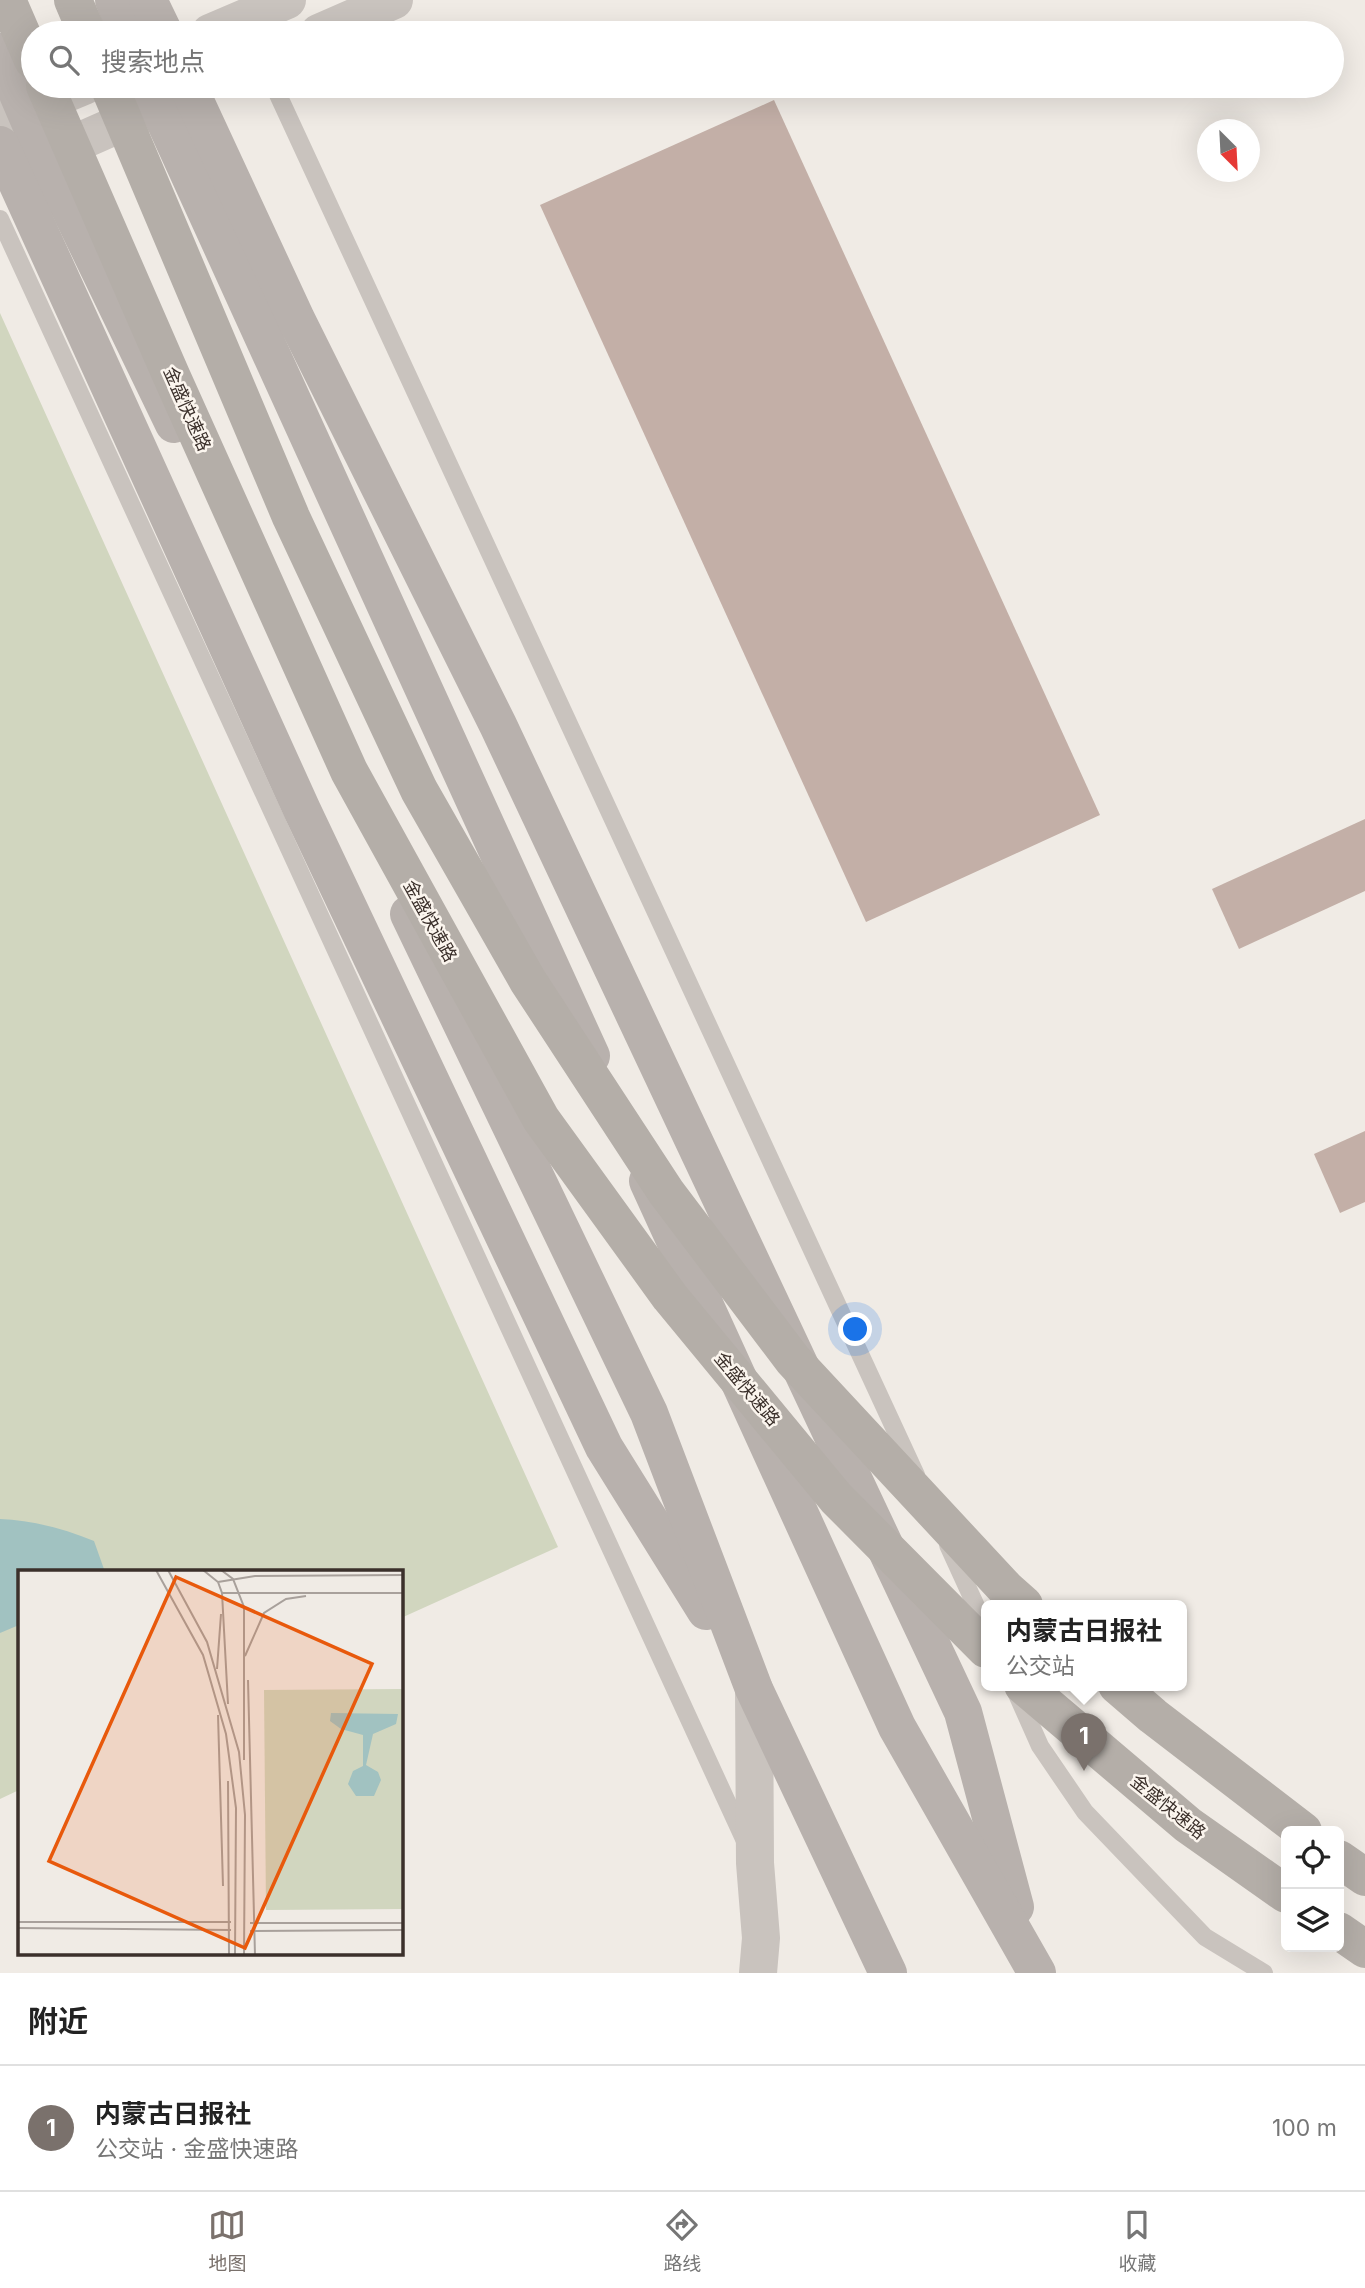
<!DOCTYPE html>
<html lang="zh">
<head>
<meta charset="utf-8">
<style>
  :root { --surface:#fff; --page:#f2f2f2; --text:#222; --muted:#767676; --line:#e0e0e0; --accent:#7a716c }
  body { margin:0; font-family:Inter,"Noto Sans SC",sans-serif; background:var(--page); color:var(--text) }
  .controls { position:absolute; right:21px; bottom:21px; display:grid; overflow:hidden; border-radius:10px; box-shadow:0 7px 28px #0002 }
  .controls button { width:63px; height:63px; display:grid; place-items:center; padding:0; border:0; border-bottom:2px solid var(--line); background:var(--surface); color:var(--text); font:35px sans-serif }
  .compass { position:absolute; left:1197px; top:119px; width:63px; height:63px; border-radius:50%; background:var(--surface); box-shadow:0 7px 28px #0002; rotate:156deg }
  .you { position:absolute; left:856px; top:1330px; width:24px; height:24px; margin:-18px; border:5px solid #fff; border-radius:50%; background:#1a73e8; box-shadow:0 0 0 10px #1a73e833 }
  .badge { display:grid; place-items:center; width:46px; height:46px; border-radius:50%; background:var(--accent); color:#fff; font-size:23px; font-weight:700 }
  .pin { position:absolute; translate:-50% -58px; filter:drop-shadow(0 2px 4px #0008) }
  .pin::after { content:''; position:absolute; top:37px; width:24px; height:21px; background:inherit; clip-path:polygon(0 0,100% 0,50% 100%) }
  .popup { position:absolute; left:981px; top:1600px; width:206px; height:91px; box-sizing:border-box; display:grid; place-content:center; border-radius:10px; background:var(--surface); filter:drop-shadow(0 2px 5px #0005); font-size:23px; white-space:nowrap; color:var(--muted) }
  .popup b { font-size:26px; color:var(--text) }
  .popup::after { content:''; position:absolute; left:50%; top:100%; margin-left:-14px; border:14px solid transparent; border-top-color:var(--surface) }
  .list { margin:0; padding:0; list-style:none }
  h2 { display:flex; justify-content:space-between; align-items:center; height:91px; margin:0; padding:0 28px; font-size:30px }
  h2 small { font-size:23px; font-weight:400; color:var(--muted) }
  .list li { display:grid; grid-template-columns:46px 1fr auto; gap:21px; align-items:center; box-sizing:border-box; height:126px; padding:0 28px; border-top:2px solid var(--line) }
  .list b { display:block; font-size:26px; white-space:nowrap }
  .list p { margin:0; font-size:23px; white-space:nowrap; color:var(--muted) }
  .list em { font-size:23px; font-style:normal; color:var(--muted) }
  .icon { flex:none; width:38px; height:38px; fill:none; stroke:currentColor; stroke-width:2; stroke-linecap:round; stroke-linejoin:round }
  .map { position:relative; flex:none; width:1365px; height:1973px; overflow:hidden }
  .search { position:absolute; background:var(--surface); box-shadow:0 7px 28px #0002; left:21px; right:21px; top:21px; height:77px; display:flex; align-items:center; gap:18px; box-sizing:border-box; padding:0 24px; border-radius:38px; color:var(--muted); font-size:26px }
  .sheet { height:217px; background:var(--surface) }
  nav { display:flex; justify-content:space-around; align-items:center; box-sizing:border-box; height:98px; border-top:2px solid var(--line); background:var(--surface); font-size:19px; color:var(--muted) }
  nav a { display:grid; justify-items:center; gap:4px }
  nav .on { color:var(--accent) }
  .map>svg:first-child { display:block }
</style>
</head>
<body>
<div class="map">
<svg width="1365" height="1973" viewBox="0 0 1365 1973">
  <rect width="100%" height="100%" fill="#f0ebe5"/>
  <polygon fill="#d1d6bf" points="0,313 558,1547 401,1618 401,1572 19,1572 19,1790 0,1799"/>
  <path fill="#a1c2c1" d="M0,1519C31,1520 65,1529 94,1541L105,1572H19V1625L0,1633Z"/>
  <g fill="#c3afa7">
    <polygon points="774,100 1100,815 866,922 540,205"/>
    <polygon points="1365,819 1365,891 1239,949 1212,889"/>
    <polygon points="1365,1131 1365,1202 1340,1213 1314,1154"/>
  </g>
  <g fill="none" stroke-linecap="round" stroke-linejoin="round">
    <g stroke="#c9c3be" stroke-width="18">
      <polyline points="274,86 916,1475"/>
      <polyline points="0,219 745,1841"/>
      <polyline points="948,1545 986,1628"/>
      <polyline points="1016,1692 1040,1746 1085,1812 1205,1937 1264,1973"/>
    </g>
    <g stroke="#c9c3be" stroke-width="38">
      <polyline points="210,33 287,0"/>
      <polyline points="319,33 394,0"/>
      <polyline points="0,121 84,86"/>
      <polyline points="42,158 153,109"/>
      <polyline points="754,1689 755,1863 761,1938 758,1973"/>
    </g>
    <g stroke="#b8b1ad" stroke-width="38">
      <polyline points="114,0 127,33"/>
      <polyline points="148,0 164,33"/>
      <polyline points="0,52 45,157 174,424"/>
      <polyline points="149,86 591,1056"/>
      <polyline points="188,86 296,319 498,725 963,1712 1015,1907"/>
      <polyline points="0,145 302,810 604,1447 706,1611"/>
      <polyline points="409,914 649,1413 754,1689 888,1973"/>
      <polyline points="648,1181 897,1727 1037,1973"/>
    </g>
    <g stroke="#b4aea8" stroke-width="38">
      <polyline points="7,0 33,60"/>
      <polyline points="73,0 87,33"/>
      <polyline points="45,86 171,375 349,771 541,1119 670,1297 836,1498 986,1649"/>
      <polyline points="109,86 291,517 419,790 528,981 666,1192 793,1360 1006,1589 1024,1605"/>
      <polyline points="1023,1685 1188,1825 1286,1894"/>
      <polyline points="1117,1685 1153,1716 1303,1831"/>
      <polyline points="1339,1859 1365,1877"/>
      <polyline points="1339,1931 1365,1949"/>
    </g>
  </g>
  <g text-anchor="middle" stroke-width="5" stroke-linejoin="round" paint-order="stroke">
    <g font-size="18" fill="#3b302b" stroke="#fbf5ee">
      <text transform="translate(187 409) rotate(66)" y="6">金盛快速路</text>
      <text transform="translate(430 921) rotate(61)" y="6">金盛快速路</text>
      <text transform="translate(747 1389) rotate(50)" y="6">金盛快速路</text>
      <text transform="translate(1168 1807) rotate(39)" y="6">金盛快速路</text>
    </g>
  </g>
  <g transform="translate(18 1570)">
    <rect width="385" height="385" fill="#f0ebe5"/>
    <path d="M385,119V339L248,340L246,120Z" fill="#d1d6bf"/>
    <path d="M313,143L380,144L378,154L355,164L348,195L360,202L363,210L356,226H338L330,214L335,201L345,196V165L323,159L312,151Z" fill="#a1c2c1"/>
    <path fill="none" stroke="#a8a09b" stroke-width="2" d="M138,0L185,85L208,164L218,238L217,385M150,0L189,72L221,182L227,245L226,385M185,0L200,12L204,23L210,134M203,0L215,9L226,37V190M200,12L237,6L385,5M204,23H385M227,86L246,43L268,29L288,26M199,99L203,44M230,110L237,385M200,145L205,316M210,211L211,385M0,352H213M232,353H385M0,358L213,360M232,361L385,360"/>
    <path fill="#e8590c" fill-opacity="0.15" stroke="#e8590c" stroke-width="3.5" d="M158,7L354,94L227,378L31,291Z"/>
    <rect width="385" height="385" fill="none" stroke="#3b302b" stroke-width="3.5"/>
  </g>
</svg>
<div class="controls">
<button><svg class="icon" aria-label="locate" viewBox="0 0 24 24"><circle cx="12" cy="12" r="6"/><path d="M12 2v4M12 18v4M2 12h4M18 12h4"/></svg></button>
<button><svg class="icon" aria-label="layers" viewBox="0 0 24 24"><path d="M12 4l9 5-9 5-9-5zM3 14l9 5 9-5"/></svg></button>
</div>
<svg class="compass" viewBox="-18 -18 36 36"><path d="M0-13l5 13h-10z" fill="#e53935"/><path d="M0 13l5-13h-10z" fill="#767676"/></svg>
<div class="you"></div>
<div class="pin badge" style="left:1084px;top:1771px">1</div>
<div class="popup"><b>内蒙古日报社</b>公交站</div>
<div class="search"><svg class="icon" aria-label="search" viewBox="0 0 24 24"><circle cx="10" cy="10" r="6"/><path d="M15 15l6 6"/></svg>搜索地点</div>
</div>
<section class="sheet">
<h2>附近<small></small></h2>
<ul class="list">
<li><span class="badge">1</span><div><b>内蒙古日报社</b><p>公交站 · 金盛快速路</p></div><em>100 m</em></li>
</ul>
</section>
<nav>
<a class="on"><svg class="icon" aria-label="map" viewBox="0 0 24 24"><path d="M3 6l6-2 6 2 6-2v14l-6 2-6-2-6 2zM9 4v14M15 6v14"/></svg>地图</a>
<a><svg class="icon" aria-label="directions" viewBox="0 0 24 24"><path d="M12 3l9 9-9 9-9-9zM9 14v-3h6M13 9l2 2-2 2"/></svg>路线</a>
<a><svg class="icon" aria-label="saved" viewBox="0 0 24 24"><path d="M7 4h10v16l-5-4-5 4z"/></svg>收藏</a>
</nav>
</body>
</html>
